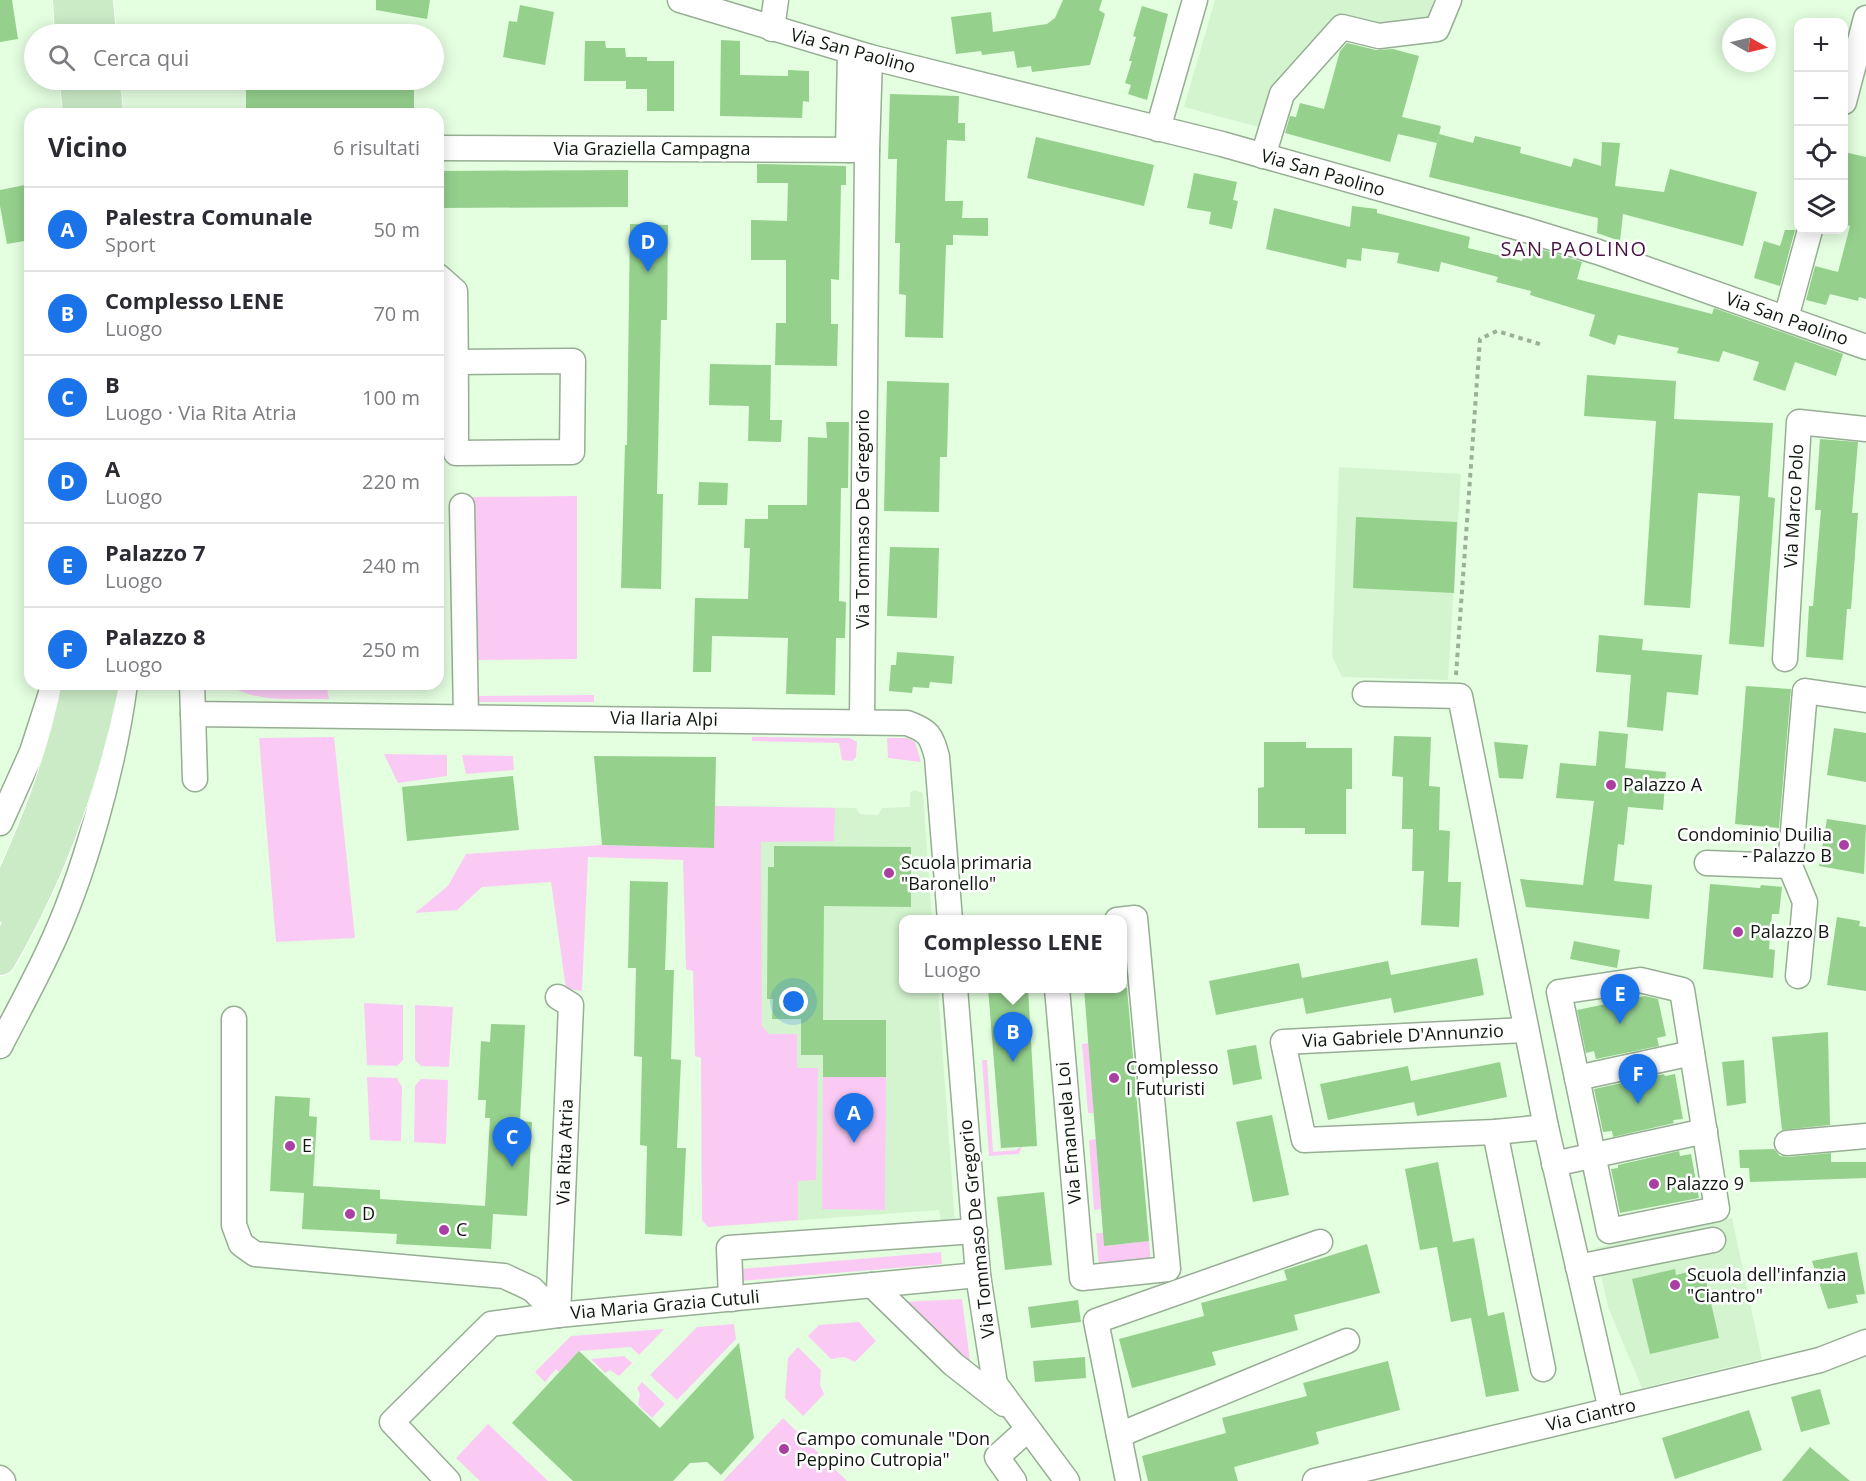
<!DOCTYPE html>
<html lang="it">
<head>
<meta charset="utf-8">
<style>
  :root { --surface:#fff; --page:#f2f2f3; --text:#2b2b33; --muted:#7c7c81; --line:#e1e1e2; --accent:#1a73e8 }
  body { margin:0; font-family:"Open Sans",sans-serif; background:var(--page); color:var(--text) }
  .controls { position:absolute; right:18px; top:18px; display:grid; overflow:hidden; border-radius:12px; box-shadow:0 3px 15px #0003 }
  .controls button { width:54px; height:54px; display:grid; place-items:center; padding:0; border:0; border-bottom:2px solid var(--line); background:var(--surface); color:var(--text); font:30px sans-serif }
  .compass { position:absolute; left:1722px; top:18px; width:54px; height:54px; border-radius:50%; background:var(--surface); box-shadow:0 3px 15px #0003; rotate:98deg }
  .you { position:absolute; left:794px; top:1002px; width:21px; height:21px; margin:-15px; border:4px solid #fff; border-radius:50%; background:#1a73e8; box-shadow:0 0 0 9px #1a73e833 }
  .badge { display:grid; place-items:center; width:39px; height:39px; border-radius:50%; background:var(--accent); color:#fff; font-size:20px; font-weight:700 }
  .pin { position:absolute; translate:-50% -50px; filter:drop-shadow(0 2px 3px #0008) }
  .pin::after { content:''; position:absolute; top:32px; width:21px; height:18px; background:inherit; clip-path:polygon(0 0,100% 0,50% 100%) }
  .popup { position:absolute; left:899px; top:915px; width:228px; height:78px; box-sizing:border-box; display:grid; place-content:center; border-radius:12px; background:var(--surface); filter:drop-shadow(0 2px 4px #0005); font-size:20px; white-space:nowrap; color:var(--muted) }
  .popup b { font-size:22px; color:var(--text) }
  .popup::after { content:''; position:absolute; left:50%; top:100%; margin-left:-12px; border:12px solid transparent; border-top-color:var(--surface) }
  .list { margin:0; padding:0; list-style:none }
  h2 { display:flex; justify-content:space-between; align-items:center; height:78px; margin:0; padding:0 24px; font-size:26px }
  h2 small { font-size:20px; font-weight:400; color:var(--muted) }
  .list li { display:grid; grid-template-columns:39px 1fr auto; gap:18px; align-items:center; box-sizing:border-box; height:84px; padding:0 24px; border-top:2px solid var(--line) }
  .list b { display:block; font-size:22px; white-space:nowrap }
  .list p { margin:0; font-size:20px; white-space:nowrap; color:var(--muted) }
  .list em { font-size:20px; font-style:normal; color:var(--muted) }
  .icon { flex:none; width:33px; height:33px; fill:none; stroke:currentColor; stroke-width:2; stroke-linecap:round; stroke-linejoin:round }
  .map { position:relative; flex:none; width:1866px; height:1481px; overflow:hidden }
  .search { position:absolute; background:var(--surface); box-shadow:0 3px 15px #0003; left:24px; top:24px; width:420px; height:66px; display:flex; align-items:center; gap:15px; box-sizing:border-box; padding:0 21px; border-radius:33px; color:var(--muted); font-size:22px }
  .panel { position:absolute; background:var(--surface); box-shadow:0 3px 15px #0003; left:24px; top:108px; width:420px; height:582px; border-radius:18px }
  .map>svg:first-child { display:block }
</style>
</head>
<body>
<div class="map">
<svg width="1866" height="1481" viewBox="0 0 1866 1481">
  <rect width="100%" height="100%" fill="#e4fee0"/>
  <g fill="#d4f4d0">
    <polygon points="1215,0 1433,0 1429,18 1381,27 1338,19 1259,127 1184,107"/>
    <polygon points="1339,467 1461,474 1448,680 1342,677 1332,656"/>
    <polygon points="914,790 923,793 932,919 904,920 904,988 938,989 955,1221 941,1222 939,1210 735,1225 713,848 714,806 856,808 860,814 878,815 882,808 910,807 910,793"/>
    <polygon points="1732,1218 1762,1359 1642,1388 1608,1307 1595,1248"/>
  </g>
  <g fill="#fbcaf4">
    <polygon points="577,496 577,659 476,660 469,497"/>
    <path d="M228,684H326L329,699C296,698 255,704 228,684Z"/>
    <polygon points="594,695 594,702 478,702 477,696"/>
    <polygon points="334,737 355,938 276,942 259,738"/>
    <polygon points="752,737 850,738 857,742 856,757 852,761 842,760 839,743 752,741"/>
    <polygon points="887,738 907,738 915,742 921,762 888,758"/>
    <polygon points="384,754 447,755 447,776 398,783"/>
    <polygon points="462,755 513,756 514,770 466,774"/>
    <polygon points="714,806 835,808 834,841 761,842 762,1026 769,1034 797,1034 797,1068 818,1068 816,1180 798,1181 798,1220 708,1227 702,1220 701,1058 695,1056 693,971 686,969 683,860 588,857 582,991 566,989 551,882 482,887 457,910 415,913 448,886 466,854 602,845 713,848"/>
    <polygon points="364,1003 403,1005 403,1060 397,1066 367,1065"/>
    <polygon points="415,1005 453,1007 449,1067 421,1066 415,1060"/>
    <polygon points="1089,1043 1094,1113 1088,1113 1082,1044"/>
    <polygon points="982,1060 987,1060 993,1152 1016,1150 1022,1146 1019,1154 989,1156"/>
    <polygon points="367,1077 397,1078 402,1087 401,1141 370,1140"/>
    <polygon points="823,1077 886,1077 885,1210 822,1209"/>
    <polygon points="421,1079 448,1080 446,1144 414,1142 415,1086"/>
    <polygon points="1096,1139 1101,1209 1094,1210 1089,1140"/>
    <polygon points="1096,1233 1103,1233 1104,1246 1149,1241 1151,1265 1099,1266"/>
    <polygon points="941,1252 942,1264 741,1281 740,1269"/>
    <polygon points="962,1299 971,1368 902,1302"/>
    <polygon points="859,1322 876,1341 855,1362 844,1357 831,1359 808,1336 819,1325"/>
    <polygon points="734,1324 736,1339 677,1400 650,1375 697,1327"/>
    <polygon points="664,1329 639,1355 631,1347 579,1351 559,1372 556,1369 545,1382 535,1372 571,1336"/>
    <polygon points="798,1347 821,1370 820,1385 824,1394 803,1416 785,1398 788,1358"/>
    <polygon points="624,1356 632,1363 619,1376 610,1370 605,1373 591,1359"/>
    <polygon points="642,1382 665,1404 652,1418 638,1405 640,1394 637,1388"/>
    <polygon points="783,1418 847,1481 723,1481"/>
    <polygon points="488,1424 548,1481 480,1481 456,1458"/>
  </g>
  <g fill="#95d08d">
    <polygon points="0,0 12,0 18,39 0,42"/>
    <polygon points="376,0 430,0 427,19 376,10"/>
    <polygon points="1063,0 1102,0 1099,10 1105,14 1090,65 1032,72 1031,66 1017,68 1014,51 982,55 981,51 956,54 951,17 991,12 993,32 1047,24 1055,18"/>
    <polygon points="520,5 554,12 545,65 503,57 509,21 517,22"/>
    <polygon points="1142,6 1168,14 1147,100 1128,94 1131,85 1125,83 1132,61 1129,61 1136,37 1133,36"/>
    <polygon points="721,40 740,41 740,75 788,76 788,70 809,71 809,102 803,101 802,118 720,116"/>
    <polygon points="585,41 605,41 606,48 625,48 626,57 647,57 647,61 674,61 674,111 647,111 647,89 626,89 626,81 584,81"/>
    <polygon points="1347,43 1376,50 1393,49 1419,56 1402,117 1441,126 1437,143 1398,134 1390,162 1285,133 1290,116 1296,117 1300,103 1324,109 1340,51"/>
    <polygon points="246,85 414,86 414,114 246,114"/>
    <polygon points="890,94 959,96 958,123 965,123 965,141 947,140 945,201 963,201 962,218 988,218 988,236 953,235 953,245 946,245 943,338 905,337 906,295 899,294 900,243 895,243 897,159 888,159"/>
    <polygon points="1439,134 1473,143 1475,136 1521,147 1520,153 1571,167 1574,158 1601,166 1602,142 1620,143 1615,186 1664,192 1670,169 1757,192 1743,246 1623,214 1620,241 1597,233 1598,218 1429,177"/>
    <polygon points="1036,137 1154,165 1144,206 1027,178"/>
    <polygon points="1844,152 1866,157 1866,299 1859,297 1858,301 1830,294 1826,305 1806,300 1815,266 1838,272 1850,226 1844,224"/>
    <polygon points="757,164 846,166 846,185 841,185 839,280 831,279 831,324 838,324 837,366 775,365 776,323 786,323 786,260 751,260 751,220 787,221 788,183 757,183"/>
    <polygon points="628,170 628,207 439,208 439,171"/>
    <polygon points="1194,173 1237,182 1233,200 1238,201 1232,229 1209,224 1211,212 1187,208"/>
    <polygon points="30,184 30,240 7,244 0,206 0,190"/>
    <polygon points="1352,206 1377,209 1377,213 1470,237 1468,248 1522,261 1527,245 1582,262 1577,279 1712,314 1714,308 1843,354 1836,376 1795,362 1785,391 1753,380 1759,362 1723,351 1719,362 1677,353 1679,348 1618,335 1615,345 1589,336 1595,315 1530,295 1531,291 1496,282 1498,277 1441,262 1439,272 1397,263 1399,253 1362,248 1361,261 1347,259 1346,268 1266,249 1274,208 1350,227"/>
    <polygon points="630,224 668,225 667,320 661,320 657,494 663,494 661,589 621,588 625,445 627,445"/>
    <polygon points="1785,230 1795,230 1780,286 1754,278 1764,241 1780,246"/>
    <polygon points="710,364 771,365 770,420 782,420 781,442 748,441 749,406 709,405"/>
    <polygon points="1587,375 1676,381 1674,419 1773,423 1768,497 1775,498 1764,647 1729,644 1740,496 1698,493 1690,608 1644,605 1656,421 1584,416"/>
    <polygon points="887,381 949,383 947,457 940,457 939,512 884,511"/>
    <polygon points="826,422 849,422 848,488 841,488 839,601 846,602 845,638 836,638 835,695 786,694 788,638 712,636 711,672 693,672 695,598 748,599 750,548 744,548 745,519 768,519 768,505 807,505 808,437 827,438"/>
    <polygon points="1820,439 1858,442 1852,513 1858,513 1851,609 1847,609 1843,660 1806,657 1809,606 1813,606 1821,510 1815,510"/>
    <polygon points="699,482 728,483 727,505 698,505"/>
    <polygon points="1356,517 1457,522 1454,593 1353,588"/>
    <polygon points="890,547 939,548 937,618 887,616"/>
    <polygon points="1599,635 1643,639 1642,650 1702,655 1698,695 1667,692 1663,731 1627,727 1631,675 1596,672"/>
    <polygon points="897,652 954,656 952,684 930,682 929,688 913,687 912,693 889,691 891,665 896,665"/>
    <polygon points="1746,686 1791,689 1779,828 1735,824"/>
    <polygon points="1834,728 1866,733 1866,782 1827,775"/>
    <polygon points="1599,731 1628,734 1625,768 1666,772 1663,810 1628,807 1624,845 1618,844 1614,881 1652,885 1649,919 1526,907 1520,879 1583,885 1594,801 1556,798 1560,763 1596,766"/>
    <polygon points="1394,736 1431,737 1429,786 1440,787 1439,830 1450,831 1448,882 1461,882 1459,927 1421,925 1424,871 1412,871 1413,829 1402,829 1403,777 1392,776"/>
    <polygon points="1264,742 1306,742 1306,748 1352,748 1352,789 1346,789 1346,834 1305,834 1305,828 1258,828 1258,788 1264,787"/>
    <polygon points="1494,742 1528,745 1523,779 1499,778"/>
    <polygon points="594,756 716,757 714,848 602,845"/>
    <polygon points="513,776 519,830 407,841 402,787"/>
    <polygon points="1827,819 1866,825 1864,874 1819,866"/>
    <polygon points="774,846 911,847 911,907 824,906 823,1020 886,1020 886,1077 823,1077 823,1055 801,1055 801,1019 772,1019 773,999 767,999 768,867 774,867"/>
    <polygon points="630,881 668,882 665,970 674,970 671,1059 681,1060 677,1148 686,1148 682,1236 645,1234 647,1146 640,1145 642,1057 634,1056 636,968 628,968"/>
    <polygon points="1710,884 1760,888 1761,885 1782,887 1779,914 1772,914 1769,949 1775,950 1773,978 1703,969"/>
    <polygon points="1837,917 1860,921 1859,926 1866,927 1866,991 1827,985"/>
    <polygon points="1574,941 1620,950 1617,968 1570,959"/>
    <polygon points="1477,958 1484,995 1394,1013 1391,998 1306,1014 1303,998 1216,1015 1209,981 1299,963 1302,978 1388,961 1391,975"/>
    <polygon points="988,988 1028,988 1037,1146 1001,1148"/>
    <polygon points="1084,988 1127,988 1149,1241 1104,1246"/>
    <polygon points="1645,996 1658,999 1666,1036 1657,1038 1659,1046 1596,1059 1594,1051 1586,1053 1577,1010"/>
    <polygon points="491,1024 525,1025 520,1121 532,1122 527,1216 493,1214 491,1249 396,1244 397,1234 302,1229 304,1193 270,1191 275,1096 310,1098 309,1116 317,1117 313,1186 380,1190 380,1199 485,1206 490,1118 485,1118 486,1100 478,1100 481,1041 490,1042"/>
    <polygon points="1828,1032 1830,1125 1782,1130 1772,1037"/>
    <polygon points="1256,1045 1262,1079 1233,1085 1227,1050"/>
    <polygon points="1744,1060 1746,1103 1727,1106 1722,1062"/>
    <polygon points="1500,1062 1507,1097 1417,1116 1414,1102 1328,1120 1320,1084 1408,1066 1411,1081"/>
    <polygon points="1664,1074 1665,1076 1675,1074 1683,1119 1673,1120 1674,1123 1613,1137 1612,1131 1603,1132 1594,1089"/>
    <polygon points="1272,1115 1289,1195 1253,1202 1236,1122"/>
    <polygon points="1774,1149 1780,1156 1788,1157 1831,1153 1831,1162 1866,1162 1866,1178 1750,1182 1749,1168 1740,1168 1739,1150"/>
    <polygon points="1679,1151 1680,1156 1691,1154 1699,1198 1620,1213 1611,1169 1618,1168 1618,1165"/>
    <polygon points="1438,1162 1453,1242 1474,1238 1488,1316 1504,1312 1519,1391 1486,1397 1471,1318 1451,1322 1437,1247 1420,1250 1405,1169"/>
    <polygon points="1044,1192 1052,1265 1005,1270 997,1197"/>
    <polygon points="1367,1244 1380,1293 1294,1315 1298,1330 1212,1352 1216,1365 1132,1388 1119,1339 1204,1316 1201,1303 1287,1280 1284,1270"/>
    <polygon points="1857,1252 1865,1294 1856,1295 1858,1303 1828,1309 1812,1261"/>
    <polygon points="1703,1268 1719,1338 1650,1354 1632,1279 1675,1269 1676,1275"/>
    <polygon points="1078,1300 1081,1322 1031,1328 1028,1307"/>
    <polygon points="739,1343 754,1438 721,1475 707,1462 690,1463 673,1481 573,1481 512,1423 579,1351 660,1428"/>
    <polygon points="1085,1357 1086,1378 1035,1382 1033,1361"/>
    <polygon points="1388,1361 1400,1410 1316,1432 1319,1444 1234,1467 1238,1481 1148,1481 1142,1456 1226,1433 1222,1418 1307,1396 1303,1383"/>
    <polygon points="1820,1389 1830,1424 1801,1432 1791,1397"/>
    <polygon points="1749,1410 1762,1450 1675,1479 1662,1438"/>
    <polygon points="1810,1447 1850,1481 1782,1481"/>
  </g>
  <g fill="none" stroke-linecap="round" stroke-linejoin="round">
    <g stroke="#96ae93" stroke-width="27">
      <g id="minor">
        <polyline points="680,0 870,57 1222,144 1523,229 1598,252 1866,347"/>
        <polyline points="772,29 776,0"/>
        <polyline points="1844,102 1866,18"/>
        <polyline points="1158,129 1195,0"/>
        <polyline points="438,148 867,150"/>
        <polyline points="848,150 850,52"/>
        <polyline points="1263,156 1282,94 1342,27 1379,36 1437,29 1449,0"/>
        <path d="M438,276L455,291C456,345 456,399 456,453L572,452L573,361L455,362"/>
        <polyline points="1786,318 1810,230"/>
        <polyline points="462,506 466,717"/>
        <polyline points="1785,659 1799,422 1866,429"/>
        <path d="M192,684L193,714L907,723C929,731 931,735 937,757L950,920"/>
        <polyline points="1365,694 1460,696 1546,1127 1611,1410"/>
        <polyline points="193,714 195,779"/>
        <polyline points="862,722 867,150 870,57"/>
        <polyline points="0,823 32,752 54,684"/>
        <polyline points="1707,863 1790,866"/>
        <polyline points="1798,976 1805,902 1790,866 1805,691 1866,700"/>
        <polygon points="1640,980 1682,990 1717,1209 1609,1231 1559,992"/>
        <polyline points="955,988 978,1275 995,1384 1067,1481"/>
        <polyline points="1057,988 1082,1278 1168,1269 1135,918 1117,920"/>
        <polyline points="234,1019 234,1225 241,1244 255,1254 504,1276 532,1289 558,1315"/>
        <polyline points="1526,1030 1283,1042 1304,1140 1495,1132 1546,1127"/>
        <path d="M0,1046C16,1015 33,984 48,952C84,877 114,767 125,684"/>
        <polyline points="1577,1078 1692,1053"/>
        <polyline points="1495,1132 1543,1369"/>
        <polyline points="1787,1143 1866,1136"/>
        <polyline points="1554,1164 1705,1131"/>
        <polyline points="1578,1267 1713,1240"/>
        <polyline points="872,1285 953,1364 1004,1404"/>
        <polyline points="731,1299 729,1248 975,1231"/>
        <polyline points="558,1315 571,1005 558,997"/>
        <polyline points="1119,1435 1347,1341"/>
        <polyline points="0,1478 3,1481"/>
        <polyline points="448,1481 392,1422 491,1324 558,1315 978,1275"/>
        <polyline points="1014,1481 997,1457 1028,1429"/>
        <polyline points="1128,1481 1096,1321 1320,1242"/>
        <polyline points="1315,1481 1820,1360 1866,1342"/>
      </g>
    </g>
    <g stroke="#fff" stroke-width="34">
      <g id="major">
        <polyline points="69,0 71,34"/>
        <polyline points="97,0 100,34"/>
        <polyline points="76,80 79,114"/>
        <polyline points="104,80 107,114"/>
        <path d="M0,906C34,834 63,762 78,684"/>
        <path d="M0,959C50,873 83,781 103,684"/>
      </g>
    </g>
    <polyline stroke="#9cb099" stroke-width="4" stroke-dasharray="4.5 4.5" stroke-linecap="butt" points="1456,675 1480,339 1497,331 1543,345"/>
    <use href="#minor" stroke="#fff" stroke-width="24"/>
    <use href="#major" stroke="#caebc6" stroke-width="32"/>
  </g>
  <g fill="#aa40a2" stroke="#fff" stroke-width="2">
    <circle cx="1611" cy="785" r="6"/>
    <circle cx="1844" cy="845" r="6"/>
    <circle cx="889" cy="873" r="6"/>
    <circle cx="1738" cy="932" r="6"/>
    <circle cx="1114" cy="1078" r="6"/>
    <circle cx="290" cy="1146" r="6"/>
    <circle cx="1654" cy="1184" r="6"/>
    <circle cx="350" cy="1214" r="6"/>
    <circle cx="444" cy="1230" r="6"/>
    <circle cx="1675" cy="1285" r="6"/>
    <circle cx="784" cy="1449" r="6"/>
  </g>
  <g text-anchor="middle" stroke-width="5" stroke-linejoin="round" paint-order="stroke">
    <g font-size="18" fill="#10190f" stroke="#fff">
      <text transform="translate(853 51) rotate(15)" y="6">Via San Paolino</text>
      <text x="652" y="155">Via Graziella Campagna</text>
      <text transform="translate(1323 173) rotate(16)" y="6">Via San Paolino</text>
      <text transform="translate(1787 319) rotate(19)" y="6">Via San Paolino</text>
      <text transform="translate(1794 506) rotate(-87)" y="6">Via Marco Polo</text>
      <text transform="translate(863 519) rotate(-90)" y="6">Via Tommaso De Gregorio</text>
      <text transform="translate(664 719) rotate(1)" y="6">Via Ilaria Alpi</text>
      <text transform="translate(1403 1036) rotate(-3)" y="6">Via Gabriele D'Annunzio</text>
      <text transform="translate(1069 1133) rotate(-95)" y="6">Via Emanuela Loi</text>
      <text transform="translate(565 1152) rotate(-88)" y="6">Via Rita Atria</text>
      <text transform="translate(977 1229) rotate(-96)" y="6">Via Tommaso De Gregorio</text>
      <text transform="translate(665 1305) rotate(-5)" y="6">Via Maria Grazia Cutuli</text>
      <text transform="translate(1591 1415) rotate(-13)" y="6">Via Ciantro</text>
    </g>
    <g font-size="18" fill="#10190f" stroke="#fff" text-anchor="start">
      <text x="1623" y="791">Palazzo A</text>
      <text x="1832" y="841" text-anchor="end">Condominio Duilia<tspan x="1832" dy="21">- Palazzo B</tspan></text>
      <text x="901" y="869">Scuola primaria<tspan x="901" dy="21">"Baronello"</tspan></text>
      <text x="1750" y="938">Palazzo B</text>
      <text x="1126" y="1074">Complesso<tspan x="1126" dy="21">I Futuristi</tspan></text>
      <text x="302" y="1152">E</text>
      <text x="1666" y="1190">Palazzo 9</text>
      <text x="362" y="1220">D</text>
      <text x="456" y="1236">C</text>
      <text x="1687" y="1281">Scuola dell'infanzia<tspan x="1687" dy="21">"Ciantro"</tspan></text>
      <text x="796" y="1445">Campo comunale "Don<tspan x="796" dy="21">Peppino Cutropia"</tspan></text>
    </g>
    <g font-size="20" letter-spacing="1.5" fill="#481544" stroke="#fff">
      <text x="1574" y="256">SAN PAOLINO</text>
    </g>
  </g>
</svg>
<div class="controls">
<button>+</button>
<button>−</button>
<button><svg class="icon" aria-label="locate" viewBox="0 0 24 24"><circle cx="12" cy="12" r="6"/><path d="M12 2v4M12 18v4M2 12h4M18 12h4"/></svg></button>
<button><svg class="icon" aria-label="layers" viewBox="0 0 24 24"><path d="M12 4l9 5-9 5-9-5zM3 14l9 5 9-5"/></svg></button>
</div>
<svg class="compass" viewBox="-18 -18 36 36"><path d="M0-13l5 13h-10z" fill="#e53935"/><path d="M0 13l5-13h-10z" fill="#7c7c81"/></svg>
<div class="you"></div>
<div class="pin badge" style="left:854px;top:1143px">A</div>
<div class="pin badge" style="left:1013px;top:1062px">B</div>
<div class="popup"><b>Complesso LENE</b>Luogo</div>
<div class="pin badge" style="left:512px;top:1167px">C</div>
<div class="pin badge" style="left:648px;top:272px">D</div>
<div class="pin badge" style="left:1620px;top:1024px">E</div>
<div class="pin badge" style="left:1638px;top:1104px">F</div>
<div class="search"><svg class="icon" aria-label="search" viewBox="0 0 24 24"><circle cx="10" cy="10" r="6"/><path d="M15 15l6 6"/></svg>Cerca qui</div>
<section class="panel">
<h2>Vicino<small>6 risultati</small></h2>
<ul class="list">
<li><span class="badge">A</span><div><b>Palestra Comunale</b><p>Sport</p></div><em>50 m</em></li>
<li><span class="badge">B</span><div><b>Complesso LENE</b><p>Luogo</p></div><em>70 m</em></li>
<li><span class="badge">C</span><div><b>B</b><p>Luogo · Via Rita Atria</p></div><em>100 m</em></li>
<li><span class="badge">D</span><div><b>A</b><p>Luogo</p></div><em>220 m</em></li>
<li><span class="badge">E</span><div><b>Palazzo 7</b><p>Luogo</p></div><em>240 m</em></li>
<li><span class="badge">F</span><div><b>Palazzo 8</b><p>Luogo</p></div><em>250 m</em></li>
</ul>
</section>
</div>
</body>
</html>
